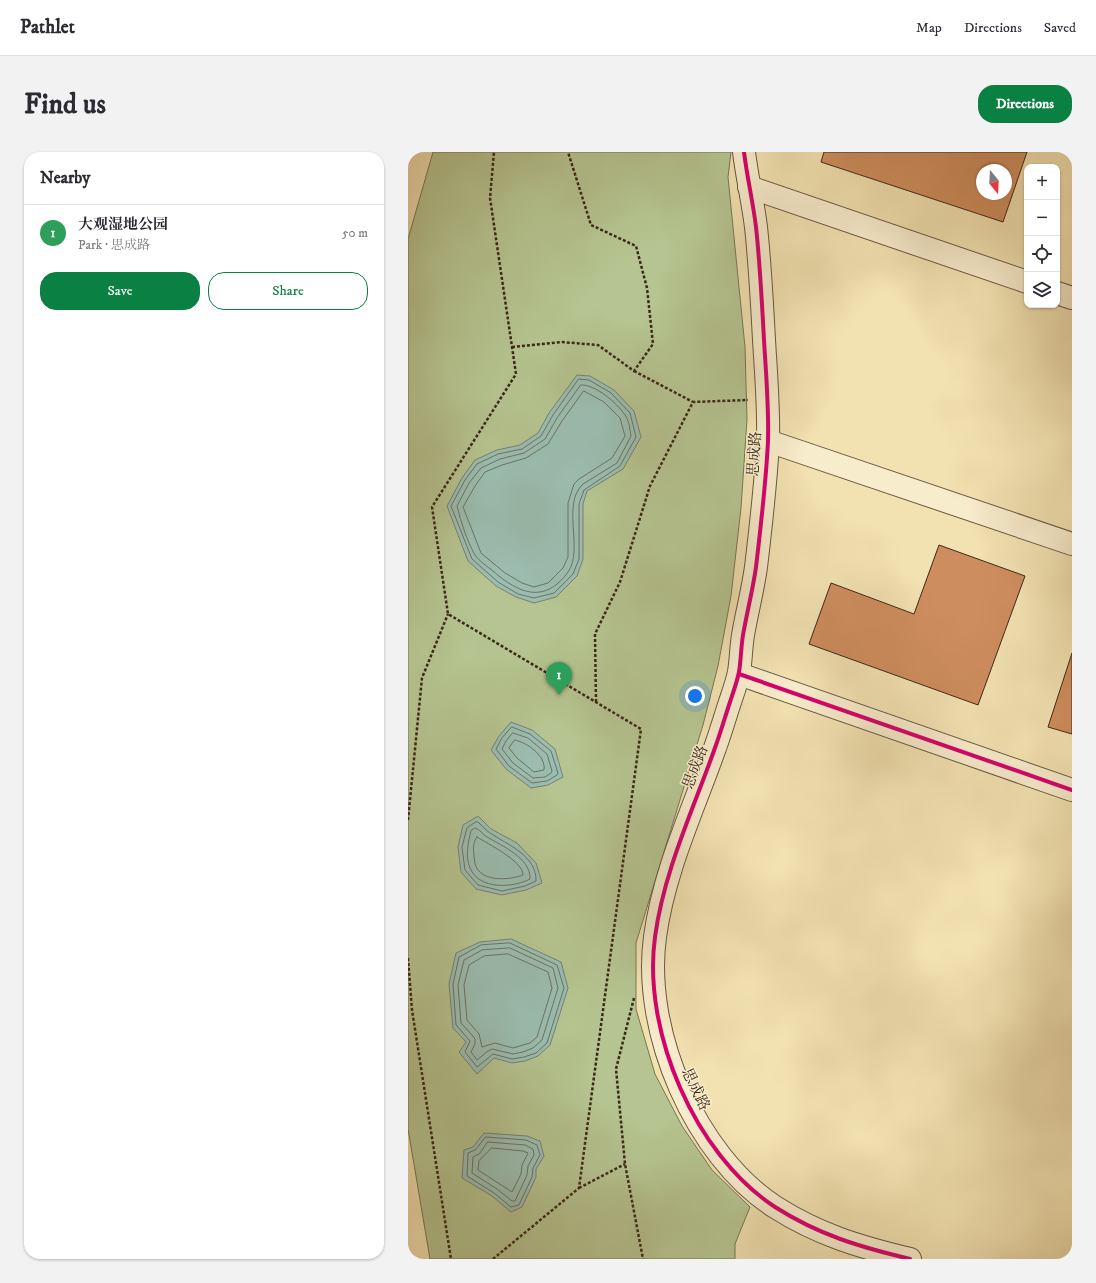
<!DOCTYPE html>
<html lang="en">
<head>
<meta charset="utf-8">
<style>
  :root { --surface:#fff; --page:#f2f2f3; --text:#2b2b33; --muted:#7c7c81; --line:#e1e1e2; --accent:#0b8043 }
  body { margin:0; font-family:"IM FELL DW Pica","Noto Serif SC",serif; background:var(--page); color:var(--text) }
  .controls { position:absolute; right:12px; top:12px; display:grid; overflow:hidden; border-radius:8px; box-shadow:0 1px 3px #0004 }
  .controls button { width:36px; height:36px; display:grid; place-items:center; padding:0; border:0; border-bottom:1px solid var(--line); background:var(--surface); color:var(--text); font:20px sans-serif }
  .compass { position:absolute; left:568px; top:12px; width:36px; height:36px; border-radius:50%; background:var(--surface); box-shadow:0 1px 3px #0004; rotate:162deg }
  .you { position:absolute; left:287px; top:544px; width:14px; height:14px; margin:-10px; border:3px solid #fff; border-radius:50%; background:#1a73e8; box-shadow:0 0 0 6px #1a73e833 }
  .badge { display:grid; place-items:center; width:26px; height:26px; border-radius:50%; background:var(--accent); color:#fff; font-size:13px; font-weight:700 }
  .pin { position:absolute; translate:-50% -33px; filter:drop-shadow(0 1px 2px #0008) }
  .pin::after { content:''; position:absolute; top:21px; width:14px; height:12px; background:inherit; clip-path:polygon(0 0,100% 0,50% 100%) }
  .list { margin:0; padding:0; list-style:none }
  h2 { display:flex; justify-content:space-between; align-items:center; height:52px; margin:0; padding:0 16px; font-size:17px }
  h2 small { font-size:13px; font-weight:400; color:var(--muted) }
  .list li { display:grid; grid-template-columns:26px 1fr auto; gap:12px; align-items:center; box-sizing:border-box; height:56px; padding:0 16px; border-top:1px solid var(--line) }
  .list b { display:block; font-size:15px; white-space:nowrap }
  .list p { margin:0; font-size:13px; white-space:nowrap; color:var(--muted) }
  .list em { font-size:13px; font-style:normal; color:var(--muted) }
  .actions { display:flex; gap:8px; padding:12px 16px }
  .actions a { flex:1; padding:9px 0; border:1px solid var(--accent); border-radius:16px; text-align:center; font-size:14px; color:var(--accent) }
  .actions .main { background:var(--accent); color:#fff }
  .icon { flex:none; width:22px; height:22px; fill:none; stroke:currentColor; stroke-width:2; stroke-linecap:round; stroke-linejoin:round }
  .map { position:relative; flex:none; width:664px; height:1107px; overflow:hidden; border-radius:16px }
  header { display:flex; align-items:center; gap:24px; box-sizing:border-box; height:56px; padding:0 20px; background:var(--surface); border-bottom:1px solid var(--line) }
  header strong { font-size:19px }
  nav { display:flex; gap:22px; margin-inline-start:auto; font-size:14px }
  .intro { display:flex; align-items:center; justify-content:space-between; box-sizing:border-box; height:96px; padding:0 24px }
  h1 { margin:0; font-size:28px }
  .button { padding:10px 18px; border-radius:16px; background:var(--accent); color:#fff; font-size:14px; font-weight:700 }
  main { display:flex; gap:24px; padding:0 24px }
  aside { flex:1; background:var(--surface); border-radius:16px; box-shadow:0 1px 3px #0004 }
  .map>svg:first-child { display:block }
</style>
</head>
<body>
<header>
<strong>Pathlet</strong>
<nav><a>Map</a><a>Directions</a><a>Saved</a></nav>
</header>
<div class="intro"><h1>Find us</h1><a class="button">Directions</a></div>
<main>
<aside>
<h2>Nearby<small></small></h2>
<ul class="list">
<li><span class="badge" style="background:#2e9e5b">1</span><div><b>大观湿地公园</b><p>Park · 思成路</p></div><em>50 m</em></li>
</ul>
<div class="actions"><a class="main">Save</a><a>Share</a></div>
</aside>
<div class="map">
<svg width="664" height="1107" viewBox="0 0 664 1107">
  <rect width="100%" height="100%" fill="#f2e1b1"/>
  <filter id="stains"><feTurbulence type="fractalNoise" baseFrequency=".005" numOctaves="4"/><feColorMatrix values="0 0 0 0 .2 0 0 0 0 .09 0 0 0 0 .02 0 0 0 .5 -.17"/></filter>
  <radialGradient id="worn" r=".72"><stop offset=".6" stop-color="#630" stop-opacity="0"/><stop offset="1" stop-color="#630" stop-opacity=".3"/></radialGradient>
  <polygon fill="#b5c490" stroke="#787654" points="25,0 323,0 320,25 337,195 339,267 333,356 323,444 310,514 295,573 228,791 228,857 247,922 274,974 304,1018 342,1055 327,1092 327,1107 22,1107 0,977 0,87"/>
  <g fill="#9bbdb0" stroke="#758174">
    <polygon points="169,223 182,224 206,238 226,259 233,285 215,317 179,339 175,352 175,407 169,424 148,445 126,451 108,445 88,434 60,409 39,354 54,326 67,308 89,298 112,293 130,281 141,261"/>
    <polygon points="103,570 124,578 147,597 155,625 140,633 123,636 98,617 83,598 91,584"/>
    <polygon points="70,664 83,677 109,691 128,711 134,731 118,738 94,743 68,737 53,720 50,695 55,673"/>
    <polygon points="103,787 153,810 160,836 142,893 130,904 117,909 104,911 86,906 69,922 51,900 58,890 45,876 41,832 48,801 72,790"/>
    <polygon points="76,981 119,984 132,989 136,1004 128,1017 128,1025 114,1055 103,1060 84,1044 54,1026 56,998 65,995"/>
  </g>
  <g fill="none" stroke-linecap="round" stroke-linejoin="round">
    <g stroke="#6c7264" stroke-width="1">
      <polygon points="171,227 181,228 203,241 222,261 228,285 212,314 176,338 171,352 171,407 165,422 146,441 126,446 110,442 90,430 64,407 43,354 57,328 69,312 90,302 114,297 133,284 145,263"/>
      <path d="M173,233C187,232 209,251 217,263C221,268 222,278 223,284L209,311L175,332C153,352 176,398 160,420C137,452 111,442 85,419C80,415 71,409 67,403C59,389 53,370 49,354L61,331L73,316L92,307L116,301L137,287L149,266Z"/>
      <polygon points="176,239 196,250 212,266 217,284 204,306 171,327 166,332 160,351 160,405 155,416 140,431 126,435 114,431 97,421 73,401 55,355 67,334 77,320 94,313 118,306 140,292 154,269"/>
      <polygon points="104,575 122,582 143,599 150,621 149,623 139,629 124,631 101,614 88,597 94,586"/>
      <polygon points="105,581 120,586 139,602 144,619 143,621 137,625 125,626 105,611 94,597 98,589"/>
      <path d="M107,588C120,591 138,604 136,618L126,620L109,606L101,596Z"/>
      <path d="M68,670H70C74,674 78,678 82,681C100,693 129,704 128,729L117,734L94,739L70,733L57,718L54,695L59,676Z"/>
      <path d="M67,676C72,677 75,683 79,685C94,694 123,706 122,727C105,736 71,738 62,716C57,704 60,691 63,679Z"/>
      <path d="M69,685C80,692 115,709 115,723C101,728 73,731 67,712C67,710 66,706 66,703C65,697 65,690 69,685Z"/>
      <polygon points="102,791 149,813 156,836 139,891 128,901 116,905 104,907 85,902 69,915 57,900 62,889 48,873 45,832 51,805 73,793"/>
      <polygon points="102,796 145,816 150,836 134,888 125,896 115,900 105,902 84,897 80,899 69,908 63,900 67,892 67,887 64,883 53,871 50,833 56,808 74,798"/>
      <polygon points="100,802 140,820 144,836 129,885 122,891 105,896 87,891 74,895 71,882 59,868 56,833 61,813 76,804"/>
      <polygon points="78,985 118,988 129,993 132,1003 125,1016 124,1025 111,1053 103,1055 86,1041 59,1024 60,1001 67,998"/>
      <polygon points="80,990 117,993 125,997 126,1003 120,1014 119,1023 107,1049 104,1049 89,1037 64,1021 65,1005 71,1002"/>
      <polygon points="84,996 115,999 120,1001 114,1013 113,1022 104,1040 70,1018 71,1009"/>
    </g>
  </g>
  <g fill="#ce8d5e" stroke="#3c2819" fill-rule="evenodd">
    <path d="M416,0H619L595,70L413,10ZM574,18H598V42H574Z"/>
    <polygon points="531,393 617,424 570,553 401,492 423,431 506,462"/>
    <polygon points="664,501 664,582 640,575"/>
  </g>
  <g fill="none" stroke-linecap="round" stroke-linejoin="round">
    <g stroke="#6a563f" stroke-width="24">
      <g id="minor">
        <path d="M336,0C339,25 345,50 348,75C352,112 354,150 356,188C358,222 361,255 360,289C358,331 353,373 348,415C345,437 339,460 335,483C333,495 333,508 331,520C329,530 325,541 322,550C317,565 313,579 308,593C286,656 256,718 247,785C234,879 287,1003 367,1055C411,1083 452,1095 502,1107"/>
        <polyline points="341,35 619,130"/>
        <polyline points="649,141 664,146"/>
        <polyline points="360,289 664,392"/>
        <polyline points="331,522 664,638"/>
      </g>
    </g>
    <g stroke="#3c2819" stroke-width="2.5" stroke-dasharray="3 2" stroke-linecap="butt">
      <polyline points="104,195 154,190 190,193 226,219 245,192 239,136 228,94 183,73 160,0"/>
      <polyline points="226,219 285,250"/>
      <polyline points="188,550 187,482 212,430 242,334 285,250 340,248"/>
      <polyline points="0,668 14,526 40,462"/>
      <polyline points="0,806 4,858 43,1107"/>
      <polyline points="226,846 208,917 217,1012 235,1107"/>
      <polyline points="171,1036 217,1012"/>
      <polyline points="85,1107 171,1036 233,577 40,462 24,355 108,222 82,46 86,0"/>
    </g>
    <use href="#minor" stroke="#f7eccc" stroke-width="22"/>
    <g stroke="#f7eccc" stroke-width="6">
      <g id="cycleway">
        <path d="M336,0C339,25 345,50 348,75C352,112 354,150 356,188C358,222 361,255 360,289C358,331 353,373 348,415C345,437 339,460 335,483C333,495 333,508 331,520C329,530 325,541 322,550C317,565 313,579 308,593C286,656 256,718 247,785C234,879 287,1003 367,1055C411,1083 452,1095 502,1107"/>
        <polyline points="331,522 664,638"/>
      </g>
    </g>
    <use href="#cycleway" stroke="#d6006c" stroke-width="4"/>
  </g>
  <g text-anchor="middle" stroke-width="3" stroke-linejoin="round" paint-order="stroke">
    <g font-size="15" fill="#3c2819" stroke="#f7eccc">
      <text transform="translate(346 302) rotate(-86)" y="5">思成路</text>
      <text transform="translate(287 615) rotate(-69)" y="5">思成路</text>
      <text transform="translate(288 937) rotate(64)" y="5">思成路</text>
    </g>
  </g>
  <rect width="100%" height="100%" filter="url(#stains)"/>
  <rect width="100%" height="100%" fill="url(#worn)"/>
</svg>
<div class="controls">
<button>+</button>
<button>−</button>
<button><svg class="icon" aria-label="locate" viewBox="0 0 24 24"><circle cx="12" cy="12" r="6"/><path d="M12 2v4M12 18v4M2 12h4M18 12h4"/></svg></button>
<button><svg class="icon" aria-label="layers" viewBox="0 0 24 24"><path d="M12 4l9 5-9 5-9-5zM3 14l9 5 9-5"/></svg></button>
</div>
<svg class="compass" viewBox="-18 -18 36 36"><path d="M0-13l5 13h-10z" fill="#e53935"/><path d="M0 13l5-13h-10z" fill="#7c7c81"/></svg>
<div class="you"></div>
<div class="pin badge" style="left:151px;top:543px;background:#2e9e5b">1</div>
</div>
</main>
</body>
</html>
